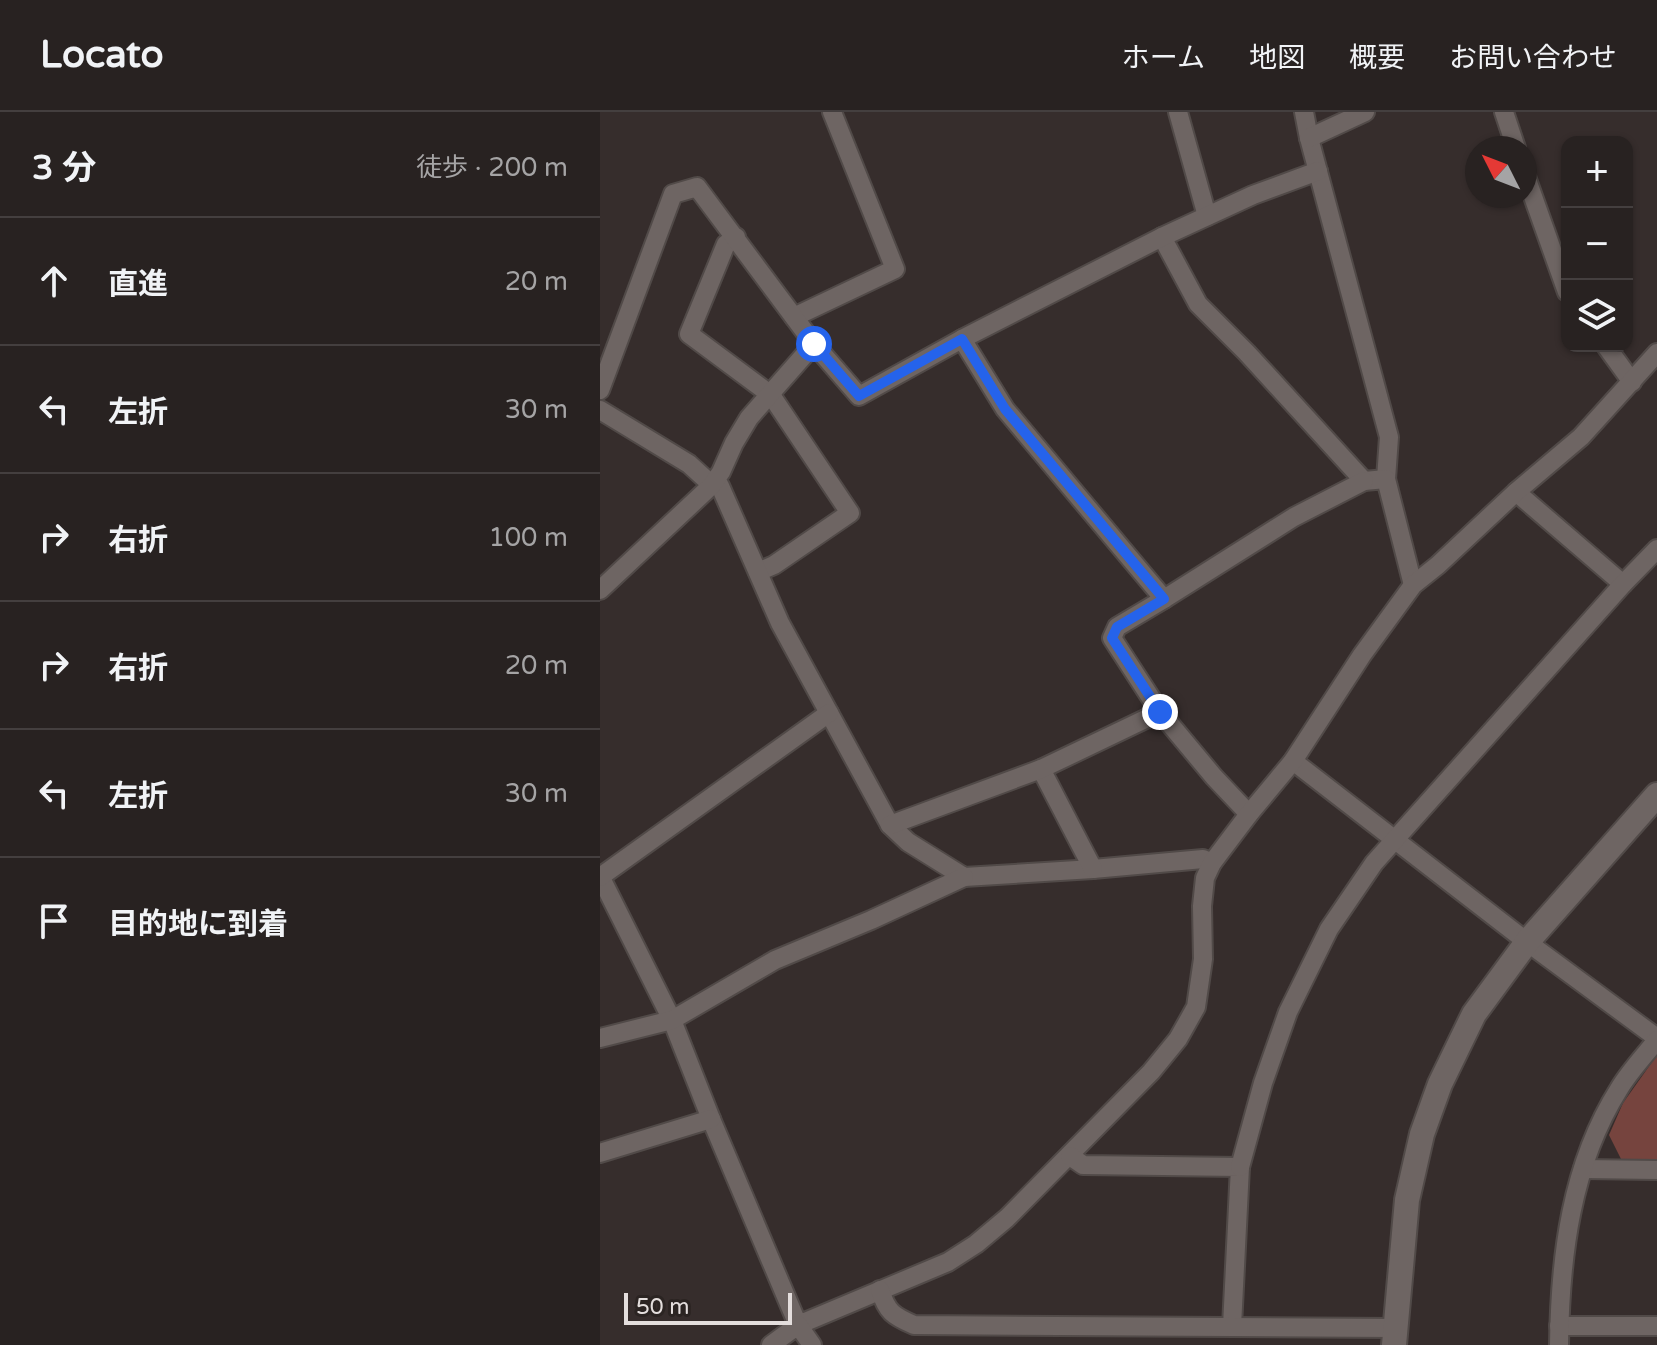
<!DOCTYPE html>
<html lang="ja">
<head>
<meta charset="utf-8">
<style>
  :root { --surface:#282221; --page:#342f2e; --text:#f1f3f6; --muted:#a5a4a5; --line:#443f3f }
  body { margin:0; font-family:"Varela Round","Noto Sans JP",sans-serif; background:var(--page); color:var(--text) }
  .controls { position:absolute; right:24px; top:24px; display:grid; overflow:hidden; border-radius:16px; box-shadow:0 2px 6px #0004 }
  .controls button { width:72px; height:72px; display:grid; place-items:center; padding:0; border:0; border-bottom:2px solid var(--line); background:var(--surface); color:var(--text); font:40px sans-serif }
  .compass { position:absolute; left:865px; top:24px; width:72px; height:72px; border-radius:50%; background:var(--surface); box-shadow:0 2px 6px #0004; rotate:312deg }
  .scale { position:absolute; left:24px; bottom:20px; width:168px; box-sizing:border-box; padding-left:8px; border:4px solid #e4dedd; border-top:0; font-size:22px; line-height:28px; white-space:nowrap; color:#e4dedd; -webkit-text-stroke:6px #2b2422; paint-order:stroke }
  .stop { position:absolute; width:24px; height:24px; margin:-18px; border:6px solid #2563eb; border-radius:50%; background:#fff }
  .stop.end { background:#2563eb; border-color:#fff; box-shadow:0 2px 8px #0008 }
  .list { margin:0; padding:0; list-style:none }
  h2 { display:flex; justify-content:space-between; align-items:center; height:104px; margin:0; padding:0 32px; font-size:34px }
  h2 small { font-size:26px; font-weight:400; color:var(--muted) }
  .list li { display:grid; grid-template-columns:52px 1fr auto; gap:24px; align-items:center; box-sizing:border-box; height:128px; padding:0 32px; border-top:2px solid var(--line) }
  .list b { display:block; font-size:30px; white-space:nowrap }
  .list em { font-size:26px; font-style:normal; color:var(--muted) }
  .icon { flex:none; width:44px; height:44px; fill:none; stroke:currentColor; stroke-width:2; stroke-linecap:round; stroke-linejoin:round }
  .map { position:relative; flex:none; width:1057px; height:1233px; overflow:hidden }
  header { display:flex; align-items:center; gap:48px; box-sizing:border-box; height:112px; padding:0 40px; background:var(--surface); border-bottom:2px solid var(--line) }
  header strong { font-size:38px }
  nav { display:flex; gap:44px; margin-inline-start:auto; font-size:28px }
  main { display:flex }
  aside { flex:1; background:var(--surface) }
  .map>svg:first-child { display:block }
</style>
</head>
<body>
<header>
<strong>Locato</strong>
<nav><a>ホーム</a><a>地図</a><a>概要</a><a>お問い合わせ</a></nav>
</header>
<main>
<aside>
<h2>3 分<small>徒歩 · 200 m</small></h2>
<ul class="list">
<li><svg class="icon" aria-label="ahead" viewBox="0 0 24 24"><path d="M12 20V5M6 11l6-6 6 6"/></svg><div><b>直進</b></div><em>20 m</em></li>
<li><svg class="icon" aria-label="left" viewBox="0 0 24 24"><path d="M17 20v-9H6M10 6l-5 5 5 5"/></svg><div><b>左折</b></div><em>30 m</em></li>
<li><svg class="icon" aria-label="right" viewBox="0 0 24 24"><path d="M7 20v-9h11M14 6l5 5-5 5"/></svg><div><b>右折</b></div><em>100 m</em></li>
<li><svg class="icon" aria-label="right" viewBox="0 0 24 24"><path d="M7 20v-9h11M14 6l5 5-5 5"/></svg><div><b>右折</b></div><em>20 m</em></li>
<li><svg class="icon" aria-label="left" viewBox="0 0 24 24"><path d="M17 20v-9H6M10 6l-5 5 5 5"/></svg><div><b>左折</b></div><em>30 m</em></li>
<li><svg class="icon" aria-label="arrive" viewBox="0 0 24 24"><path d="M6 21V4h12l-3 4 3 4H6"/></svg><div><b>目的地に到着</b></div></li>
</ul>
</aside>
<div class="map">
<svg width="1057" height="1233" viewBox="0 0 1057 1233">
  <rect width="100%" height="100%" fill="#362d2c"/>
  <polygon fill="#76443e" points="1057,943 1057,1051 1023,1051 1009,1023 1023,991"/>
  <g fill="none" stroke-linecap="round" stroke-linejoin="round">
    <g stroke="#514a48" stroke-width="22">
      <g id="street">
        <polyline points="578,0 607,104"/>
        <polyline points="704,0 709,26 789,325 786,367"/>
        <polyline points="904,0 916,36"/>
        <polyline points="709,26 765,0"/>
        <polyline points="925,62 967,180"/>
        <polyline points="136,125 126,132 89,222 171,283 250,401 174,453 158,460"/>
        <polyline points="562,125 598,192 647,241 764,369 786,367 813,473"/>
        <polyline points="194,205 295,157 232,0"/>
        <polyline points="362,227 405,297 564,487 517,515 512,526 560,600 614,665 649,702"/>
        <polyline points="1006,234 1032,270"/>
        <polyline points="0,278 73,82 97,75 214,232 259,284 362,227 562,125 653,83 718,59"/>
        <polyline points="0,298 89,352 112,373 120,374 180,511 290,713 308,730 364,765 493,757 603,747 612,751"/>
        <polyline points="916,380 1023,472"/>
        <polyline points="0,478 112,373 121,360 134,331 149,306 214,232"/>
        <polyline points="564,487 694,405 764,369"/>
        <polyline points="693,649 927,830 1057,926"/>
        <polyline points="441,657 493,757"/>
        <polyline points="290,713 441,657 560,600"/>
        <polyline points="0,764 72,908 111,1007 198,1213 348,1150 376,1132 407,1106 551,960 578,927 596,895 603,847 602,794 605,766 612,751 649,702 693,649 762,543 813,473 838,453 916,380 981,325 1057,241"/>
        <polyline points="0,765 229,601"/>
        <polyline points="0,926 72,908 175,848 271,808 364,765"/>
        <polyline points="0,1041 111,1007"/>
        <polyline points="470,1044 483,1053 640,1055 632,1214"/>
        <polyline points="640,1055 663,971 688,900 729,817 774,751 1023,472 1057,437"/>
        <polyline points="983,1057 1057,1058"/>
        <path d="M280,1178C287,1200 293,1204 314,1213L796,1216"/>
        <polyline points="959,1214 1057,1214"/>
        <polyline points="171,1233 198,1213 212,1233"/>
        <path d="M959,1233C960,1145 971,1053 1019,977C1029,960 1044,944 1057,928"/>
      </g>
    </g>
    <g stroke="#514a48" stroke-width="28">
      <polyline id="secondary" points="794,1233 807,1088 822,1022 840,972 874,902 927,830 1057,683"/>
    </g>
    <use href="#street" stroke="#6e6563" stroke-width="18"/>
    <use href="#secondary" stroke="#6e6563" stroke-width="24"/>
  </g>
  <g fill="none" stroke-linecap="round" stroke-linejoin="round">
    <polyline stroke="#2563eb" stroke-width="10" points="214,232 259,284 362,227 405,297 564,487 517,515 512,526 560,600"/>
  </g>
</svg>
<div class="controls">
<button>+</button>
<button>−</button>
<button><svg class="icon" aria-label="layers" viewBox="0 0 24 24"><path d="M12 4l9 5-9 5-9-5zM3 14l9 5 9-5"/></svg></button>
</div>
<svg class="compass" viewBox="-18 -18 36 36"><path d="M0-13l5 13h-10z" fill="#e53935"/><path d="M0 13l5-13h-10z" fill="#a5a4a5"/></svg>
<div class="scale">50 m</div>
<div class="stop" style="left:214px;top:232px"></div>
<div class="stop end" style="left:560px;top:600px"></div>
</div>
</main>
</body>
</html>
